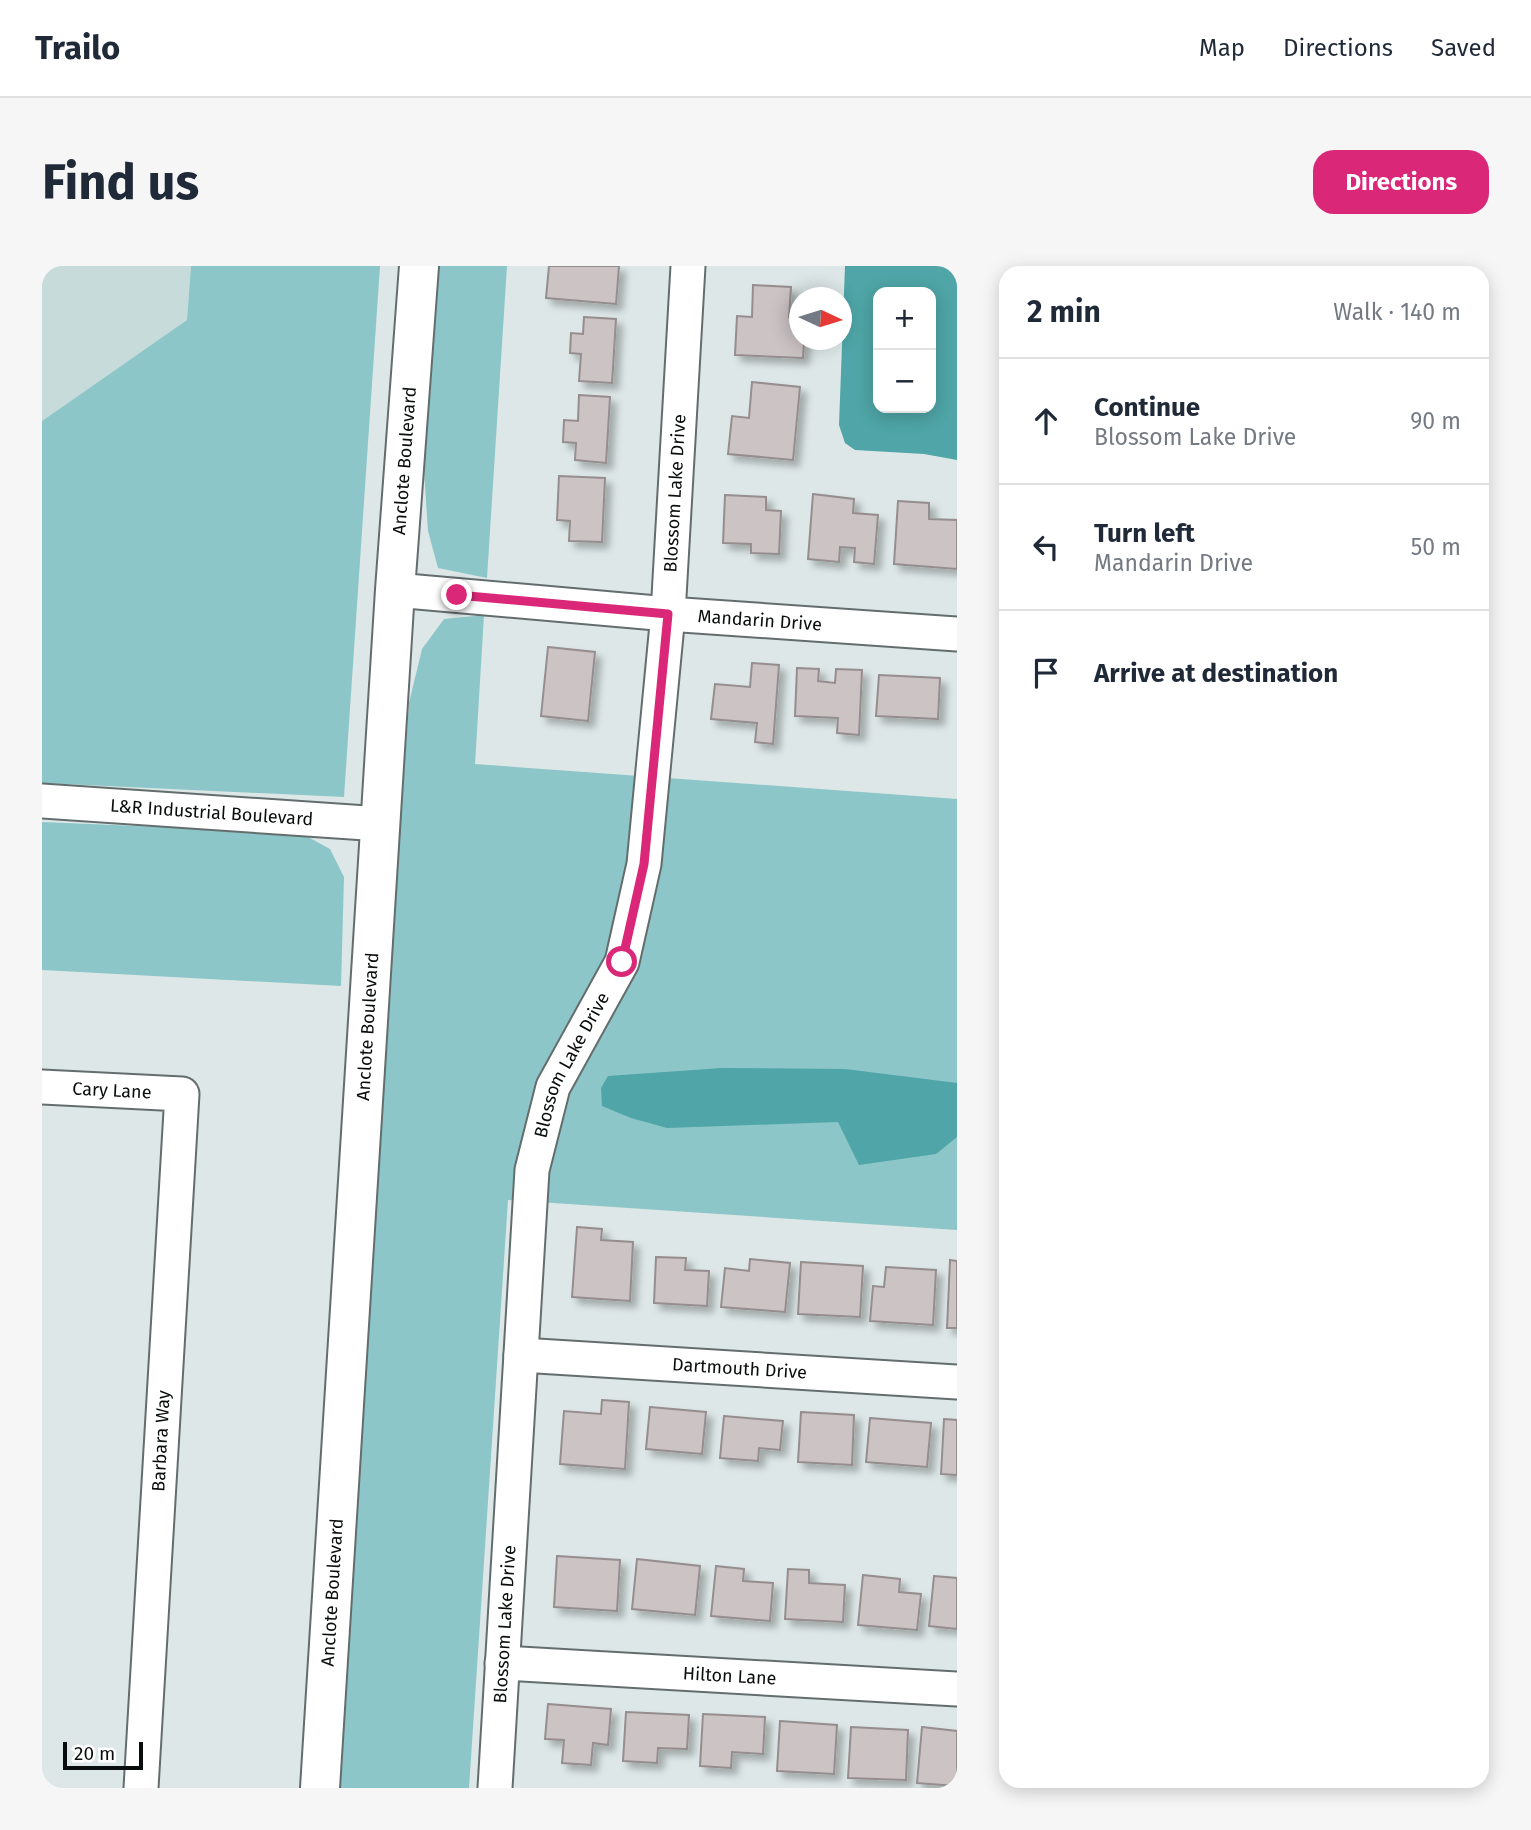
<!DOCTYPE html>
<html lang="en">
<head>
<meta charset="utf-8">
<style>
  :root { --surface:#fff; --page:#f6f6f7; --text:#1f2937; --muted:#747a83; --line:#e0e1e3; --accent:#db2777 }
  body { margin:0; font-family:"Fira Sans",sans-serif; background:var(--page); color:var(--text) }
  .controls { position:absolute; right:21px; top:21px; display:grid; overflow:hidden; border-radius:14px; box-shadow:0 4px 18px #0003 }
  .controls button { width:63px; height:63px; display:grid; place-items:center; padding:0; border:0; border-bottom:2px solid var(--line); background:var(--surface); color:var(--text); font:35px sans-serif }
  .compass { position:absolute; left:747px; top:21px; width:63px; height:63px; border-radius:50%; background:var(--surface); box-shadow:0 4px 18px #0003; rotate:94deg }
  .scale { position:absolute; left:21px; bottom:18px; width:80px; box-sizing:border-box; padding-left:7px; border:4px solid #0a0d0d; border-top:0; font-size:19px; line-height:24px; white-space:nowrap; color:#0a0d0d; -webkit-text-stroke:5px #fff; paint-order:stroke }
  .stop { position:absolute; width:21px; height:21px; margin:-16px; border:5px solid #db2777; border-radius:50%; background:#fff }
  .stop.end { background:#db2777; border-color:#fff; box-shadow:0 2px 7px #0008 }
  .list { margin:0; padding:0; list-style:none }
  h2 { display:flex; justify-content:space-between; align-items:center; height:91px; margin:0; padding:0 28px; font-size:30px }
  h2 small { font-size:23px; font-weight:400; color:var(--muted) }
  .list li { display:grid; grid-template-columns:46px 1fr auto; gap:21px; align-items:center; box-sizing:border-box; height:126px; padding:0 28px; border-top:2px solid var(--line) }
  .list b { display:block; font-size:26px; white-space:nowrap }
  .list p { margin:0; font-size:23px; white-space:nowrap; color:var(--muted) }
  .list em { font-size:23px; font-style:normal; color:var(--muted) }
  .icon { flex:none; width:38px; height:38px; fill:none; stroke:currentColor; stroke-width:2; stroke-linecap:round; stroke-linejoin:round }
  .map { position:relative; flex:none; width:915px; height:1522px; overflow:hidden; border-radius:21px }
  header { display:flex; align-items:center; gap:42px; box-sizing:border-box; height:98px; padding:0 35px; background:var(--surface); border-bottom:2px solid var(--line) }
  header strong { font-size:33px }
  nav { display:flex; gap:38px; margin-inline-start:auto; font-size:24px }
  .intro { display:flex; align-items:center; justify-content:space-between; box-sizing:border-box; height:168px; padding:0 42px }
  h1 { margin:0; font-size:49px }
  .button { padding:18px 32px; border-radius:21px; background:var(--accent); color:#fff; font-size:24px; font-weight:700 }
  main { display:flex; gap:42px; padding:0 42px }
  aside { flex:1; background:var(--surface); border-radius:21px; box-shadow:0 4px 18px #0003 }
  .map>svg:first-child { display:block }
</style>
</head>
<body>
<header>
<strong>Trailo</strong>
<nav><a>Map</a><a>Directions</a><a>Saved</a></nav>
</header>
<div class="intro"><h1>Find us</h1><a class="button">Directions</a></div>
<main>
<div class="map">
<svg width="915" height="1522" viewBox="0 0 915 1522">
  <defs>
    <filter id="shadow"><feDropShadow dx="6" dy="6" stdDeviation="3.5" flood-color="#0004"/></filter>
  </defs>
  <rect width="100%" height="100%" fill="#dde7e7"/>
  <polygon fill="#c7dbdb" points="0,0 149,0 145,54 0,155"/>
  <g fill="#8dc6c8">
    <polygon points="149,0 338,0 302,531 0,517 0,155 145,54"/>
    <polygon points="392,0 465,0 445,312 396,302 386,265 380,175"/>
    <polygon points="442,349 433,498 915,533 915,964 466,934 427,1522 289,1522 367,437 380,383 402,353"/>
    <polygon points="0,556 259,567 288,583 302,611 299,720 0,704"/>
  </g>
  <g fill="#4fa5a7" fill-rule="evenodd">
    <path d="M803,0H915V194L882,188L813,184L803,177L797,159ZM836,26H889V142H836Z"/>
    <polygon points="680,802 803,803 915,817 915,871 894,888 817,899 796,856 625,862 589,852 560,840 559,822 566,810"/>
  </g>
  <g fill="#ccc3c5" stroke="#968d8f" stroke-width="2" filter="url(#shadow)">
    <polygon points="507,0 577,0 574,38 504,32"/>
    <polygon points="711,19 749,21 747,51 758,51 758,74 762,74 761,92 693,89 695,50 710,51"/>
    <polygon points="542,51 574,53 570,117 537,115 539,88 528,87 529,67 541,68"/>
    <polygon points="710,116 758,121 751,194 686,188 690,150 707,152"/>
    <polygon points="537,129 568,131 564,197 533,194 534,177 521,176 522,154 536,155"/>
    <polygon points="517,210 563,212 560,276 527,275 528,255 515,254"/>
    <polygon points="771,228 812,233 811,247 836,249 832,298 812,296 813,282 798,281 797,296 766,293"/>
    <polygon points="683,229 724,231 724,244 739,245 737,288 709,287 709,278 681,277"/>
    <polygon points="856,235 887,237 887,253 915,254 915,303 852,298"/>
    <polygon points="506,381 553,386 546,455 499,450"/>
    <polygon points="710,397 737,399 731,478 713,476 715,457 669,453 673,418 708,421"/>
    <polygon points="755,402 777,403 776,415 793,417 794,403 820,404 817,469 795,467 796,452 753,450"/>
    <polygon points="837,409 898,412 896,453 834,450"/>
    <polygon points="535,961 560,963 559,974 591,976 588,1035 530,1031"/>
    <polygon points="614,991 644,992 643,1004 667,1005 665,1040 612,1037"/>
    <polygon points="708,993 748,997 743,1046 679,1041 683,1002 707,1005"/>
    <polygon points="908,994 915,995 915,1062 905,1062"/>
    <polygon points="759,996 821,1000 818,1051 756,1048"/>
    <polygon points="844,1001 894,1004 891,1059 828,1055 831,1020 842,1021"/>
    <polygon points="560,1134 587,1136 583,1203 518,1198 522,1145 559,1148"/>
    <polygon points="608,1141 664,1146 660,1188 604,1183"/>
    <polygon points="759,1146 812,1149 810,1199 756,1196"/>
    <polygon points="682,1150 741,1155 738,1184 717,1182 716,1195 678,1192"/>
    <polygon points="828,1152 889,1157 885,1201 824,1196"/>
    <polygon points="902,1153 915,1154 915,1209 899,1208"/>
    <polygon points="515,1290 578,1294 575,1345 512,1341"/>
    <polygon points="595,1293 658,1300 653,1349 590,1343"/>
    <polygon points="674,1300 702,1303 701,1315 731,1317 728,1355 669,1350"/>
    <polygon points="746,1303 767,1304 767,1317 803,1319 801,1356 743,1353"/>
    <polygon points="821,1309 858,1313 857,1326 879,1328 875,1364 816,1359"/>
    <polygon points="892,1310 915,1312 915,1363 887,1360"/>
    <polygon points="506,1438 569,1443 566,1479 551,1477 549,1499 520,1497 522,1474 503,1473"/>
    <polygon points="584,1446 647,1449 645,1483 616,1482 615,1497 581,1495"/>
    <polygon points="661,1448 723,1451 721,1488 690,1486 689,1502 658,1500"/>
    <polygon points="738,1455 795,1459 792,1508 735,1505"/>
    <polygon points="809,1461 866,1464 864,1514 806,1512"/>
    <polygon points="880,1461 915,1465 915,1520 875,1517"/>
  </g>
  <g fill="none" stroke-linecap="round" stroke-linejoin="round">
    <g stroke="#646d6d" stroke-width="37">
      <g id="minor">
        <path id="s1" d="M353,324L626,348L915,368"/>
        <path id="s2" d="M0,535L339,558"/>
        <path id="s3" d="M0,821L140,828L99,1522"/>
        <path id="s4" d="M479,1089L915,1116"/>
        <path id="s5" d="M460,1397L915,1423"/>
        <path id="s6" d="M453,1522L490,904L511,821L580,696L602,598L626,348L646,0"/>
      </g>
    </g>
    <g stroke="#646d6d" stroke-width="42">
      <g id="tertiary">
        <path id="s7" d="M278,1522L353,324L377,0"/>
      </g>
    </g>
    <use href="#minor" stroke="#fff" stroke-width="33"/>
    <use href="#tertiary" stroke="#fff" stroke-width="38"/>
  </g>
  <g fill="none" stroke-linecap="round" stroke-linejoin="round">
    <polyline stroke="#db2777" stroke-width="9" points="415,329 626,348 602,598 580,696"/>
  </g>
  <g text-anchor="middle" stroke-width="5" stroke-linejoin="round" paint-order="stroke">
    <g font-size="18" fill="#0a0d0d" stroke="#fff">
      <text dy="6" stroke="none"><textPath href="#s7" startOffset="1330">Anclote Boulevard</textPath></text>
      <text dy="6" stroke="none"><textPath href="#s6" startOffset="1320">Blossom Lake Drive</textPath></text>
      <text dy="6" stroke="none"><textPath href="#s1" startOffset="366">Mandarin Drive</textPath></text>
      <text dy="6" stroke="none"><textPath href="#s2" startOffset="170">L&amp;R Industrial Boulevard</textPath></text>
      <text dy="6" stroke="none"><textPath href="#s7" startOffset="763">Anclote Boulevard</textPath></text>
      <text dy="6" stroke="none"><textPath href="#s6" startOffset="732">Blossom Lake Drive</textPath></text>
      <text dy="6" stroke="none"><textPath href="#s3" startOffset="70">Cary Lane</textPath></text>
      <text dy="6" stroke="none"><textPath href="#s4" startOffset="219">Dartmouth Drive</textPath></text>
      <text transform="translate(119 1175) rotate(-87)" y="6">Barbara Way</text>
      <text dy="6" stroke="none"><textPath href="#s7" startOffset="196">Anclote Boulevard</textPath></text>
      <text dy="6" stroke="none"><textPath href="#s6" startOffset="164">Blossom Lake Drive</textPath></text>
      <text dy="6" stroke="none"><textPath href="#s5" startOffset="228">Hilton Lane</textPath></text>
    </g>
  </g>
</svg>
<div class="controls">
<button>+</button>
<button>−</button>
</div>
<svg class="compass" viewBox="-18 -18 36 36"><path d="M0-13l5 13h-10z" fill="#e53935"/><path d="M0 13l5-13h-10z" fill="#747a83"/></svg>
<div class="scale">20 m</div>
<div class="stop" style="left:580px;top:696px"></div>
<div class="stop end" style="left:415px;top:329px"></div>
</div>
<aside>
<h2>2 min<small>Walk · 140 m</small></h2>
<ul class="list">
<li><svg class="icon" aria-label="ahead" viewBox="0 0 24 24"><path d="M12 20V5M6 11l6-6 6 6"/></svg><div><b>Continue</b><p>Blossom Lake Drive</p></div><em>90 m</em></li>
<li><svg class="icon" aria-label="left" viewBox="0 0 24 24"><path d="M17 20v-9H6M10 6l-5 5 5 5"/></svg><div><b>Turn left</b><p>Mandarin Drive</p></div><em>50 m</em></li>
<li><svg class="icon" aria-label="arrive" viewBox="0 0 24 24"><path d="M6 21V4h12l-3 4 3 4H6"/></svg><div><b>Arrive at destination</b></div></li>
</ul>
</aside>
</main>
</body>
</html>
